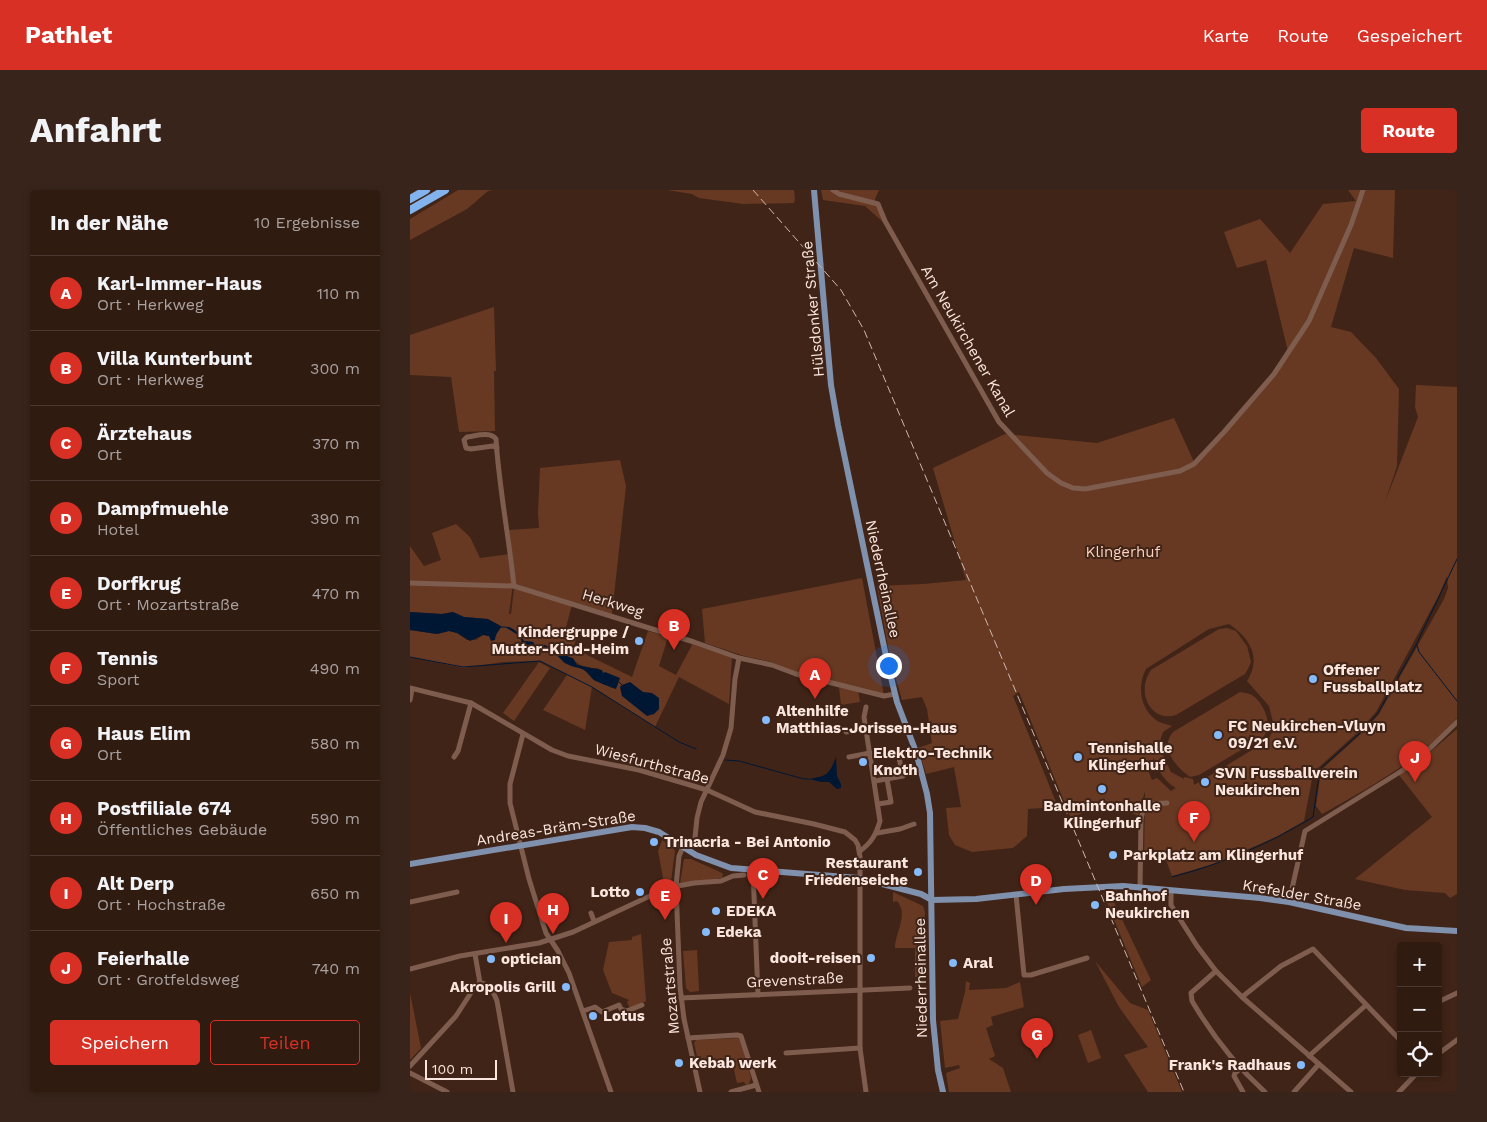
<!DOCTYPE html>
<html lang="de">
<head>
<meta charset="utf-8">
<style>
  :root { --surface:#301b11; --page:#38241a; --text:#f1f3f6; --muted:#a8a19f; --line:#4b3931; --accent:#d93025 }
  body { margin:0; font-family:"Work Sans",sans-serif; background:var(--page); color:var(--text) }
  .controls { position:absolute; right:15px; bottom:15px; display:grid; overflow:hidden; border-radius:5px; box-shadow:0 2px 8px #0003 }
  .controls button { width:45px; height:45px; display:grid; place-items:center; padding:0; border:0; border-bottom:1px solid var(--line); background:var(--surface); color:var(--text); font:25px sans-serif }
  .scale { position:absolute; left:15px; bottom:12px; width:72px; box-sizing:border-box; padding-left:5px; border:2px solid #fae6de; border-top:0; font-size:14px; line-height:18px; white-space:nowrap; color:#fae6de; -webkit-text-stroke:4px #402417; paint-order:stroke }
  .you { position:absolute; left:478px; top:475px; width:18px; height:18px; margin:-12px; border:4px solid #fff; border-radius:50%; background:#1a73e8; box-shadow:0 0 0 8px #1a73e833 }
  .badge { display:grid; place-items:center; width:32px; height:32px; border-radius:50%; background:var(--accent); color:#fff; font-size:16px; font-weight:700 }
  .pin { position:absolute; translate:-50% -41px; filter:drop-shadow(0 1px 2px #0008) }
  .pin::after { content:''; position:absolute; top:26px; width:18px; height:15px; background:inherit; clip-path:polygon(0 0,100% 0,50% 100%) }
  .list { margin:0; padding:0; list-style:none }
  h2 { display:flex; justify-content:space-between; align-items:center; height:65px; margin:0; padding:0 20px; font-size:21px }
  h2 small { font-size:16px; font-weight:400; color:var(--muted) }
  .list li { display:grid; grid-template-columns:32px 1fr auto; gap:15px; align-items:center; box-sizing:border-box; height:75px; padding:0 20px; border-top:1px solid var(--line) }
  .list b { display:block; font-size:19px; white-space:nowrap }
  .list p { margin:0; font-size:16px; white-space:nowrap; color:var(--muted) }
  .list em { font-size:16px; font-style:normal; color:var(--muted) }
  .actions { display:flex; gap:10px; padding:15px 20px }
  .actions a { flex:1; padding:11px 0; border:1px solid var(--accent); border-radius:5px; text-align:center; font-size:18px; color:var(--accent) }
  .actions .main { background:var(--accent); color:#fff }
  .icon { flex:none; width:28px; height:28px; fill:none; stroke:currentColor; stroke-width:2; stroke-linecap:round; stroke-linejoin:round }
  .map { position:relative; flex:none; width:1047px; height:902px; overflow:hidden; border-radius:5px }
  header { display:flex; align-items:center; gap:30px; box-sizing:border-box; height:70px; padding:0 25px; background:var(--accent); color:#fff }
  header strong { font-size:24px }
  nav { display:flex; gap:28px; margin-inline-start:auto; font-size:18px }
  .intro { display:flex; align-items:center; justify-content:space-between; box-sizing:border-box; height:120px; padding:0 30px }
  h1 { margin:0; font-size:35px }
  .button { padding:12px 22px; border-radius:5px; background:var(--accent); color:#fff; font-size:18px; font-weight:700 }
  main { display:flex; gap:30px; padding:0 30px }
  aside { flex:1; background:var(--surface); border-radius:5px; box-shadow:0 2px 8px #0003 }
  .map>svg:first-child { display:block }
</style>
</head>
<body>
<header>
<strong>Pathlet</strong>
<nav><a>Karte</a><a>Route</a><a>Gespeichert</a></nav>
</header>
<div class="intro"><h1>Anfahrt</h1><a class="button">Route</a></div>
<main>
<aside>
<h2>In der Nähe<small>10 Ergebnisse</small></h2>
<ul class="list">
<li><span class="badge">A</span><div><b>Karl-Immer-Haus</b><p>Ort · Herkweg</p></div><em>110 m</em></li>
<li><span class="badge">B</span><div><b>Villa Kunterbunt</b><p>Ort · Herkweg</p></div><em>300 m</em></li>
<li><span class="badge">C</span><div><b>Ärztehaus</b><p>Ort</p></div><em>370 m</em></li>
<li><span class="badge">D</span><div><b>Dampfmuehle</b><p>Hotel</p></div><em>390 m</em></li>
<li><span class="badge">E</span><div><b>Dorfkrug</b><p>Ort · Mozartstraße</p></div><em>470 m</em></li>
<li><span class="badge">F</span><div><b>Tennis</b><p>Sport</p></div><em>490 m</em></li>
<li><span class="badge">G</span><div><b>Haus Elim</b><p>Ort</p></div><em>580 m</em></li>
<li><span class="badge">H</span><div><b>Postfiliale 674</b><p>Öffentliches Gebäude</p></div><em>590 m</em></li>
<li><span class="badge">I</span><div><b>Alt Derp</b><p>Ort · Hochstraße</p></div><em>650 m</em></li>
<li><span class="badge">J</span><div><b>Feierhalle</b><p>Ort · Grotfeldsweg</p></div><em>740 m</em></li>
</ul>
<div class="actions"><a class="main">Speichern</a><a>Teilen</a></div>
</aside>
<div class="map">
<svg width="1047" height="902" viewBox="0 0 1047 902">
  <rect width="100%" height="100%" fill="#402417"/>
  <g fill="#673923" fill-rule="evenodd">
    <polygon points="48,0 83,0 78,1 57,19 0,50 0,29"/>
    <polygon points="257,0 384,0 385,9 384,13 333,14 289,8 282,4"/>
    <polygon points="411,0 469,0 465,9 473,32 455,16 413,10"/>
    <path d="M938,0H985L983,68L944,58L921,137L941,142L966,168L989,199L987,276L975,312L1008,227L1005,217L1006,195L1047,197V528C1037,538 1027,549 1016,558C984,584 948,604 912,624L906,616L911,580L952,543L969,524L1034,409L1038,398L1037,386L1029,405L966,522L948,542L908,578L904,579L894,631L868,646L804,674L762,686L756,670L734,669L735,601L728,626L720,622L677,621L661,628L609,502L603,506L648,617L618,619L617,646L603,658L562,662L545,655L539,645L536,618L551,617L544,577L516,584L508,558L522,553L517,519L512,507L492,510L480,468L467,396L513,394L556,390L523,278L595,244L687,253L764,228L784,272L879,166L856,70L827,78L814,42L850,29L880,63L913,14L946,11ZM819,434C840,448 852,468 837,491L859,516L863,532V541L857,551L784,595L783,589L774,587V589L761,582L753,565L751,558L750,551L753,542L762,536C757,534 750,533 746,530C730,518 727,496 736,479L799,439ZM744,568C747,580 756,593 766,598L761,601L747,588L742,590L735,573L742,572Z"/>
    <polygon points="84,117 86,181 84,181 85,241 49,242 41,187 0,185 0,145"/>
    <polygon points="210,270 216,296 202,424 106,394 99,340 129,338 128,323 130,278"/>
    <path d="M46,334L60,347L70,368L100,364L103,394L99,424H101L104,398L162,415L155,441L167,446L163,458L222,487L238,441L258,447L249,476L266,485L283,453L322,467L319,514L269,487L245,537L182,497L175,540L133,520L157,485L164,488L130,471L93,472L53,478L0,467V440L27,444L39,441L47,443L57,450H66L73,445L79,446L86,443L88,439L78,429L54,427L43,422L32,424L0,422V356L14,376L31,370L22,343ZM98,437L110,445L114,451L123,452L126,457L128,458L135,455C141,459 147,460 153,463C167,471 169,479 188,478L193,483L202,485L201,498L196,494L184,490L173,479L154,473L147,465L138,459L119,457L113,459L108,455L112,451L108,445Z"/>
    <polygon points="452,388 474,505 387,483 362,472 334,466 295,453 292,419"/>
    <path d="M817,438L826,441L837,456L841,472L838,479L835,484L766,525C739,533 726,500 741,480L809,439Z"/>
    <polygon points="129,472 140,478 104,531 93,523"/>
    <polygon points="429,497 448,501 450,512 431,515"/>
    <path d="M830,502C834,503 838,503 842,505C854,513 864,536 853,547L789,585L780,587C766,577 749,558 763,542Z"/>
    <polygon points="1047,539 1047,704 1040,708 1035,703 995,700 945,689 1022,627 989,585 1011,570"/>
    <polygon points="252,650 262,656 265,661 261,691 254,693 248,661"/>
    <polygon points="274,669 281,669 310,682 313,684 312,688 270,694"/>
    <path d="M483,702L513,716L515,722L512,772L515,787H505V758H485C485,743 499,725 487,711L483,712Z"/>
    <polygon points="699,702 741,790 732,797 693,703"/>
    <polygon points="231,744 236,811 220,819 217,812 219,810 202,803 193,780 199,752 222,750 222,747"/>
    <polygon points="287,760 289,801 280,802 276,798 273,761"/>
    <polygon points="685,771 720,813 738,820 772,902 738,902 714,865 738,857 709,817"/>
    <polygon points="556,791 560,793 559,800 596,798 610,792 614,817 581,827 583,835 576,838 585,866 579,869 593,878 601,902 539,902 536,883 550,878 549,875 535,878 530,831 548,829 555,802"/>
    <polygon points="0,803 11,858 0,870"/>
    <polygon points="681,840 691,868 678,873 668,845"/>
    <polygon points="328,848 332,851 341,888 339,894 336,895 334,892 327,893 322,871 290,879 284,853 286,850"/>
  </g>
  <g fill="#001734">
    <path d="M0,422L32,424L43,422L54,427L78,429L91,436C91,440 86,441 85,450L81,451L79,446L73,445L60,451L47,443L39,441L27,444L0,440Z"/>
    <path d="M95,437C102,435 110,445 114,451L123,452L126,457L128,458L135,455C140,458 157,467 163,468L167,475L192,480L193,483L195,482L210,488L206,499C203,498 187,492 184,490C180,487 178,481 172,479C167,477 162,477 157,474C151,471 149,464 141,463L138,459H132L127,462L119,457L113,459L114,463L106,465L105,460L112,451L108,445Z"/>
    <polygon points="220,492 233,502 242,503 249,508 249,519 244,524 237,526 212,506 210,497 212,495"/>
    <path d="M426,567L427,586L431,594V598L427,599L419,592H411L399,589C417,586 419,585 426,567Z"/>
  </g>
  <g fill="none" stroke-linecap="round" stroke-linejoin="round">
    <g stroke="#001734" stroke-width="1">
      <polyline points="91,437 95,437"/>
      <polyline points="1007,455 1009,462 1047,511"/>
      <polyline points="0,467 53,477 130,471 182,497 269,552 286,559"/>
      <polyline points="209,492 212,495"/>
      <polyline points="315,570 329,571 394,589 399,589"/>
      <path d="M762,687C812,674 859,654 903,627L910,579L950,543L968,523L1006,455L1047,369"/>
    </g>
    <g stroke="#7e5d4f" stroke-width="5">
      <polyline points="423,0 429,4 468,14 475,31 589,232 637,283 651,293 663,298 675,299 770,281 784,274 814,242 864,184 899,131 941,35 953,0"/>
      <path d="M87,258L83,256L61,259L56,258L54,250L57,247C66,246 80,241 86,249C89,298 99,347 104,396"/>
      <polyline points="0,393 104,396 284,452 329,468 362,475 386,484 474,506 485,504"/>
      <polyline points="0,498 61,513 142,560 158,566 229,580 297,600 345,622 404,634 435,642 445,650 448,655 450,667 450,858 456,902"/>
      <polyline points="0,510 2,499"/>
      <polyline points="436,542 456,539"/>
      <polyline points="113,544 100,594 100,613 119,689 136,743 148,761 159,783 201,902"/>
      <polyline points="44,567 48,561 61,513"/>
      <polyline points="439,567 460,563"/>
      <polyline points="465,591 493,586 488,563"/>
      <polyline points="468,614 481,612 477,589"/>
      <polyline points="467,643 490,639 504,634"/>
      <polyline points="285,648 287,628 291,612 313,565 321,538 325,489 329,468"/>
      <polyline points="273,657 269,666 266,696 270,797 274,829 290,902"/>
      <path d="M450,661C461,653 466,645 470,631L454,527L456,517"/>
      <polyline points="343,681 348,805"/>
      <polyline points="730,698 731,629 734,616 739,614 757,613"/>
      <polyline points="761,701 761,715 787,756 806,781 832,807 941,902"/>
      <polyline points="606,705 614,785 621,785 677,768"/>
      <polyline points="0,712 47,702"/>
      <polyline points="879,712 895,641 990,582 1012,566 1047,532"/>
      <polyline points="181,723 184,731"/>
      <polyline points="65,764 70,793"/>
      <polyline points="0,779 50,766 129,753 163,742 257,698 284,693 311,691 323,686 334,685"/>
      <path d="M806,781L781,803L782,811C802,845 826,876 855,902"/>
      <path d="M70,793C79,793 84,803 87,811L103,902"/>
      <polyline points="832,807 871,776 903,759 991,851"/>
      <polyline points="271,808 500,798"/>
      <polyline points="1028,812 1047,803"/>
      <polyline points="173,821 185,817 192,822 209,815 211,819 217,821 232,815"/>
      <polyline points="278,848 327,845 331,846 349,902"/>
      <polyline points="376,863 450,858"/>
      <polyline points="1028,864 1047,850"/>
      <polyline points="899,866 956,815"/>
      <polyline points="0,876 46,826 66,795 70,793"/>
      <polyline points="831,878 825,883 824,886 833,902"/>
      <polyline points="0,883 37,902"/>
      <polyline points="321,902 346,895"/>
      <polyline points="884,902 909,874"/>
      <polyline points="989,902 1007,883"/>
    </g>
    <g stroke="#8091ae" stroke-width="6">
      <polyline points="404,0 421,195 428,235 477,471 487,512 506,562 517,604 520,623 523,830 528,880 533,902"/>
      <polyline points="0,674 222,637 235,638 249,642 286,665 321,678 449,688 511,704 522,710 566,709 654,699 713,696 850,708 879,712 996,738 1047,741"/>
    </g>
    <g stroke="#82b3ed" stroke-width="8">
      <polyline points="0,9 16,0"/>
      <polyline points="0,20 35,0"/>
    </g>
    <polyline stroke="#ceb8af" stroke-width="1" stroke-dasharray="8 4" stroke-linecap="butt" points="343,0 431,100 454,140 774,902"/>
  </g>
  <g fill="#85bbfb" stroke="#402417" stroke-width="2">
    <circle cx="229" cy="451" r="5"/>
    <circle cx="903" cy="489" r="5"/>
    <circle cx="356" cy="530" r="5"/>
    <circle cx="808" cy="545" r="5"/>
    <circle cx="668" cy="567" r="5"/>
    <circle cx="453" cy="572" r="5"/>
    <circle cx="795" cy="592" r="5"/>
    <circle cx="692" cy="599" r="5"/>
    <circle cx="244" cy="652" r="5"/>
    <circle cx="703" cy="665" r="5"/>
    <circle cx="508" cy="682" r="5"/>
    <circle cx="230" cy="702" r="5"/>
    <circle cx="685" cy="715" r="5"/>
    <circle cx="306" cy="721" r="5"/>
    <circle cx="296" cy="742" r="5"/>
    <circle cx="461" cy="768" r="5"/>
    <circle cx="81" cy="769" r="5"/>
    <circle cx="543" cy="773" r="5"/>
    <circle cx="156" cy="797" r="5"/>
    <circle cx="183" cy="826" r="5"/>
    <circle cx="269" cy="873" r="5"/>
    <circle cx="891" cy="875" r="5"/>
  </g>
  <g text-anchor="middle" stroke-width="4" stroke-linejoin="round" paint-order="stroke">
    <g font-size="15" fill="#fae6de" stroke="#402417">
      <text transform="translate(403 119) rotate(-95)" y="5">Hülsdonker Straße</text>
      <text transform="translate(558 151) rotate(60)" y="5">Am Neukirchener Kanal</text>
      <text transform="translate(473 389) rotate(78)" y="5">Niederrheinallee</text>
      <text transform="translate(203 413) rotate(17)" y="5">Herkweg</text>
      <text transform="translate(242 574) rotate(15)" y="5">Wiesfurthstraße</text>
      <text transform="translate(146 638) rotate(-9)" y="5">Andreas-Bräm-Straße</text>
      <text transform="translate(892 705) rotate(10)" y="5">Krefelder Straße</text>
      <text transform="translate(511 788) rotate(-91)" y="5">Niederrheinallee</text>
      <text transform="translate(385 790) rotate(-3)" y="5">Grevenstraße</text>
      <text transform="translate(260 796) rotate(-95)" y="5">Mozartstraße</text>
    </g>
    <g font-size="15" fill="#fcd0bd" stroke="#402417">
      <text x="713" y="367">Klingerhuf</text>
    </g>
    <g font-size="15" font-weight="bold" fill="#fae6de" stroke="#402417" text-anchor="start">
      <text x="219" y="447" text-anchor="end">Kindergruppe /<tspan x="219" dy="17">Mutter-Kind-Heim</tspan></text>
      <text x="913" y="485">Offener<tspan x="913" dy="17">Fussballplatz</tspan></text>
      <text x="366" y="526">Altenhilfe<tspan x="366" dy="17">Matthias-Jorissen-Haus</tspan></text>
      <text x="818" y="541">FC Neukirchen-Vluyn<tspan x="818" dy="17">09/21 e.V.</tspan></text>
      <text x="678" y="563">Tennishalle<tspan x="678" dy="17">Klingerhuf</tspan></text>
      <text x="463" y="568">Elektro-Technik<tspan x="463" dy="17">Knoth</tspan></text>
      <text x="805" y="588">SVN Fussballverein<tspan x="805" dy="17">Neukirchen</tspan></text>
      <text x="692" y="621" text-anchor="middle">Badmintonhalle<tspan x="692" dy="17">Klingerhuf</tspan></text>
      <text x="254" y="657">Trinacria - Bei Antonio</text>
      <text x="713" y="670">Parkplatz am Klingerhuf</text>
      <text x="498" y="678" text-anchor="end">Restaurant<tspan x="498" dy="17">Friedenseiche</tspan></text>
      <text x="220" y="707" text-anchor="end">Lotto</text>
      <text x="695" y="711">Bahnhof<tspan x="695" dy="17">Neukirchen</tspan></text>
      <text x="316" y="726">EDEKA</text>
      <text x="306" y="747">Edeka</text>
      <text x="451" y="773" text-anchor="end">dooit-reisen</text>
      <text x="91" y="774">optician</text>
      <text x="553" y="778">Aral</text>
      <text x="146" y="802" text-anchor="end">Akropolis Grill</text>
      <text x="193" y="831">Lotus</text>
      <text x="279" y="878">Kebab werk</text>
      <text x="881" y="880" text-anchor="end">Frank's Radhaus</text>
    </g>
  </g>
</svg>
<div class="controls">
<button>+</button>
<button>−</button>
<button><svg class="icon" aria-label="locate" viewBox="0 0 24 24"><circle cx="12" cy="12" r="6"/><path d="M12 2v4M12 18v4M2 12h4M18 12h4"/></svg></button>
</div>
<div class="scale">100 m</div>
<div class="you"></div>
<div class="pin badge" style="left:405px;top:509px">A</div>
<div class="pin badge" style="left:264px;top:460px">B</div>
<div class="pin badge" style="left:353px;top:709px">C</div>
<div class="pin badge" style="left:626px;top:715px">D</div>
<div class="pin badge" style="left:255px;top:730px">E</div>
<div class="pin badge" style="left:784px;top:652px">F</div>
<div class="pin badge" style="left:627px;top:869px">G</div>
<div class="pin badge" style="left:143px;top:744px">H</div>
<div class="pin badge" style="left:96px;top:753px">I</div>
<div class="pin badge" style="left:1005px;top:592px">J</div>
</div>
</main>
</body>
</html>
